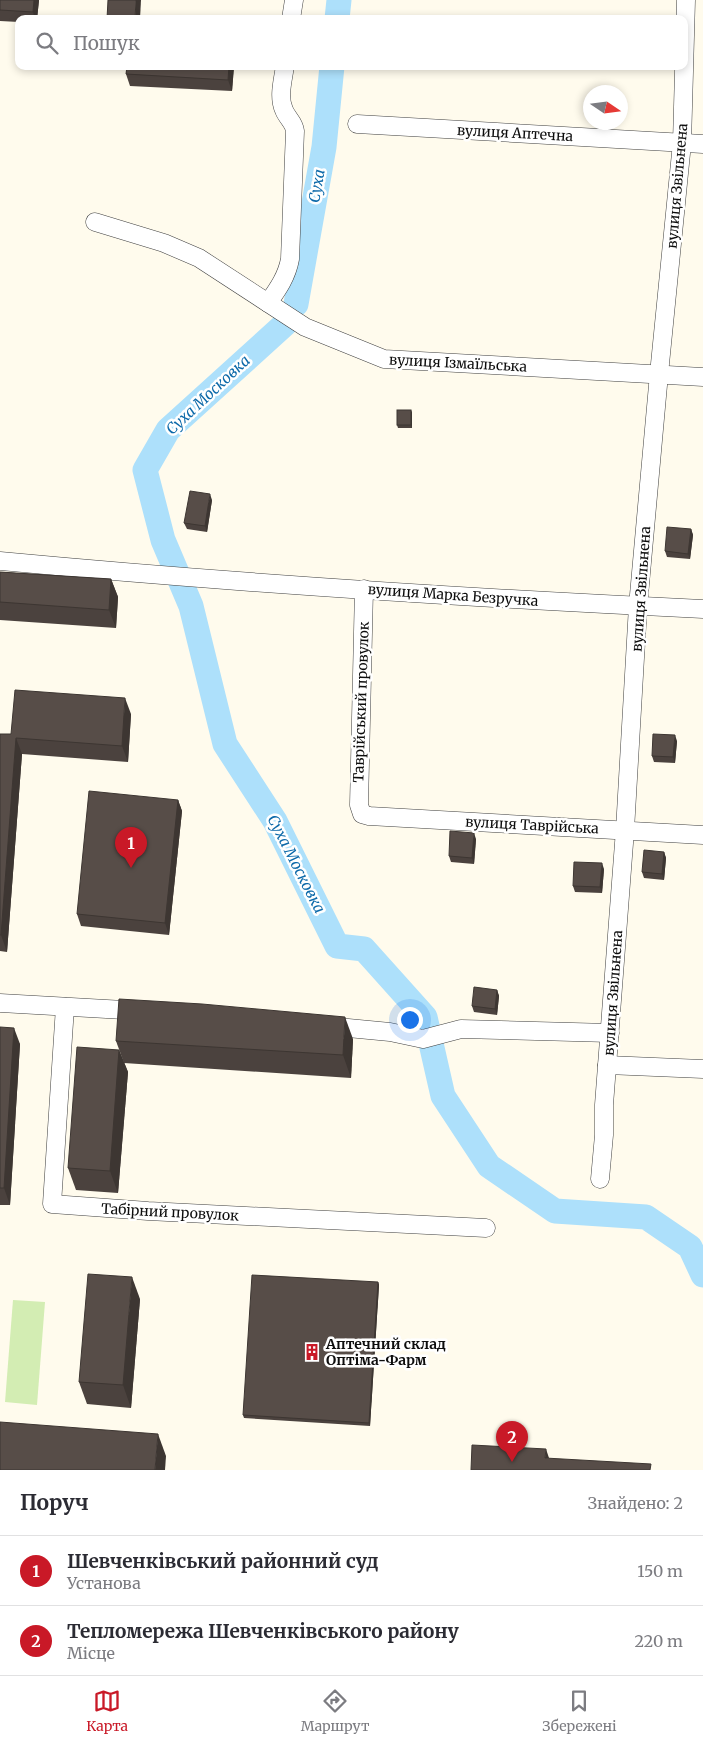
<!DOCTYPE html>
<html lang="uk">
<head>
<meta charset="utf-8">
<style>
  :root { --surface:#fff; --page:#f2f2f3; --text:#2b2b33; --muted:#7c7c81; --line:#e1e1e2; --accent:#c91927 }
  body { margin:0; font-family:Merriweather,serif; background:var(--page); color:var(--text) }
  .compass { position:absolute; left:583px; top:85px; width:45px; height:45px; border-radius:50%; background:var(--surface); box-shadow:0 2px 8px #0003; rotate:103deg }
  .you { position:absolute; left:409px; top:1019px; width:18px; height:18px; margin:-12px; border:4px solid #fff; border-radius:50%; background:#1a73e8; box-shadow:0 0 0 8px #1a73e833 }
  .badge { display:grid; place-items:center; width:32px; height:32px; border-radius:50%; background:var(--accent); color:#fff; font-size:16px; font-weight:700 }
  .pin { position:absolute; translate:-50% -41px; filter:drop-shadow(0 1px 2px #0008) }
  .pin::after { content:''; position:absolute; top:26px; width:18px; height:15px; background:inherit; clip-path:polygon(0 0,100% 0,50% 100%) }
  .list { margin:0; padding:0; list-style:none }
  h2 { display:flex; justify-content:space-between; align-items:center; height:65px; margin:0; padding:0 20px; font-size:21px }
  h2 small { font-size:16px; font-weight:400; color:var(--muted) }
  .list li { display:grid; grid-template-columns:32px 1fr auto; gap:15px; align-items:center; box-sizing:border-box; height:70px; padding:0 20px; border-top:1px solid var(--line) }
  .list b { display:block; font-size:19px; white-space:nowrap }
  .list p { margin:0; font-size:16px; white-space:nowrap; color:var(--muted) }
  .list em { font-size:16px; font-style:normal; color:var(--muted) }
  .icon { flex:none; width:28px; height:28px; fill:none; stroke:currentColor; stroke-width:2; stroke-linecap:round; stroke-linejoin:round }
  .map { position:relative; flex:none; width:703px; height:1470px; overflow:hidden }
  .search { position:absolute; background:var(--surface); box-shadow:0 2px 8px #0003; left:15px; right:15px; top:15px; height:55px; display:flex; align-items:center; gap:12px; box-sizing:border-box; padding:0 18px; border-radius:10px; color:var(--muted); font-size:19px }
  .sheet { height:205px; background:var(--surface) }
  nav { display:flex; justify-content:space-around; align-items:center; box-sizing:border-box; height:70px; border-top:1px solid var(--line); background:var(--surface); font-size:14px; color:var(--muted) }
  nav a { display:grid; justify-items:center; gap:2px }
  nav .on { color:var(--accent) }
  .map>svg:first-child { display:block }
</style>
</head>
<body>
<div class="map">
<svg width="703" height="1470" viewBox="0 0 703 1470">
  <rect width="100%" height="100%" fill="#fffbed"/>
  <polygon fill="#d3edb3" points="13,1300 45,1302 37,1405 5,1402"/>
  <g fill="none" stroke-linecap="round" stroke-linejoin="round">
    <g stroke="#ade0fb" stroke-width="25">
      <polyline points="337,19 339,0"/>
      <polyline points="296,304 324,147 332,66"/>
      <polyline points="285,324 168,430 145,470 163,540 191,606 225,744 275,821 337,946 364,949 425,1017 443,1096 489,1166 555,1211 646,1217 690,1247 703,1275"/>
    </g>
    <g stroke="#404040" stroke-width="19">
      <g id="minor">
        <polyline points="291,19 294,0"/>
        <polyline points="357,124 703,144"/>
        <polyline points="95,222 164,243 199,258 305,327 384,359 703,377"/>
        <path d="M268,303C278,289 287,276 290,259L295,131C294,122 287,118 284,110C278,97 283,80 285,66"/>
        <path d="M0,561C234,583 469,598 703,609"/>
        <polyline points="364,589 359,805 362,814 369,816 703,835"/>
        <polyline points="0,1003 142,1011"/>
        <polyline points="65,1007 52,1204 148,1211 486,1228"/>
        <polyline points="327,1026 390,1032 423,1039 461,1029 610,1033"/>
        <polyline points="607,1065 703,1069"/>
        <polyline points="600,1179 604,1135 604,1105 625,830 638,606 659,374 682,143 686,0"/>
      </g>
    </g>
    <use href="#minor" stroke="#fff" stroke-width="18"/>
  </g>
  <g fill="#4b423e">
    <polygon points="0,0 39,0 37,19 19,19 19,22 0,21"/>
    <polygon points="127,66 234,66 232,91 130,86 126,74"/>
    <polygon points="411,410 412,413 412,428 398,428 397,425"/>
    <polygon points="212,500 207,532 187,529 184,523"/>
    <polygon points="691,529 693,535 690,559 667,557 665,551"/>
    <polygon points="0,572 111,579 118,597 116,628 0,620"/>
    <polygon points="131,714 128,762 22,754 7,952 0,951 0,734 11,734"/>
    <polygon points="677,741 675,763 654,762 652,756"/>
    <polygon points="178,800 182,811 169,935 81,926 77,914"/>
    <polygon points="476,839 474,864 451,862 449,856"/>
    <polygon points="664,852 666,858 664,880 644,878 642,872"/>
    <polygon points="604,869 602,893 575,892 573,886"/>
    <polygon points="497,990 499,996 497,1015 474,1012 472,1006"/>
    <polygon points="0,1027 20,1044 10,1205 0,1205"/>
    <polygon points="353,1039 351,1078 124,1063 116,1041"/>
    <polygon points="119,1050 128,1072 118,1193 76,1190 68,1168"/>
    <polygon points="378,1282 379,1285 370,1426 244,1418 243,1415"/>
    <polygon points="140,1299 131,1408 87,1404 79,1382"/>
  </g>
  <g fill="#3d3632">
    <polygon points="34,0 39,0 37,19 35,19 33,12"/>
    <polygon points="136,0 141,0 140,19 135,19"/>
    <polygon points="229,66 234,66 232,91 228,80"/>
    <polygon points="411,410 412,413 412,428 411,425"/>
    <polygon points="210,494 212,500 207,532 205,526"/>
    <polygon points="691,529 693,535 690,559 688,554"/>
    <polygon points="111,579 118,597 116,628 109,610"/>
    <polygon points="125,698 131,714 128,762 122,746"/>
    <polygon points="675,735 677,741 675,763 673,757"/>
    <polygon points="16,738 22,754 7,952 1,935"/>
    <polygon points="178,800 182,811 169,935 165,923"/>
    <polygon points="474,833 476,839 474,864 472,858"/>
    <polygon points="664,852 666,858 664,880 662,874"/>
    <polygon points="602,863 604,869 602,893 600,887"/>
    <polygon points="497,990 499,996 497,1015 495,1009"/>
    <polygon points="345,1017 353,1039 351,1078 343,1055"/>
    <polygon points="14,1028 20,1044 10,1205 4,1188"/>
    <polygon points="119,1050 128,1072 118,1193 110,1171"/>
    <polygon points="132,1277 140,1299 131,1408 123,1385"/>
    <polygon points="378,1282 379,1285 370,1426 369,1423"/>
    <polygon points="158,1434 166,1456 165,1470 155,1470"/>
    <polygon points="546,1449 549,1458 545,1458"/>
  </g>
  <g fill="#574d48" stroke="#3d3632">
    <polygon points="0,0 34,0 33,12 0,10"/>
    <polygon points="108,0 136,0 135,19 107,19"/>
    <polygon points="127,66 229,66 228,80 126,74"/>
    <rect x="397" y="410" width="14" height="15"/>
    <polygon points="190,491 210,494 205,526 184,523"/>
    <polygon points="667,527 691,529 688,554 665,551"/>
    <polygon points="0,572 111,579 109,610 0,602"/>
    <polygon points="15,690 125,698 122,746 16,738 1,935 0,935 0,734 11,734"/>
    <polygon points="653,734 675,735 673,757 652,756"/>
    <polygon points="89,791 178,800 165,923 77,914"/>
    <polygon points="450,831 474,833 472,858 449,856"/>
    <polygon points="644,850 664,852 662,874 642,872"/>
    <polygon points="574,862 602,863 600,887 573,886"/>
    <polygon points="474,987 497,990 495,1009 472,1006"/>
    <polygon points="119,999 202,1004 345,1017 343,1055 116,1041"/>
    <polygon points="0,1027 14,1028 4,1188 0,1188"/>
    <polygon points="77,1047 119,1050 110,1171 68,1168"/>
    <polygon points="88,1274 132,1277 123,1385 79,1382"/>
    <polygon points="252,1275 378,1282 369,1423 243,1415"/>
    <polygon points="0,1422 158,1434 155,1470 0,1470"/>
    <polygon points="472,1445 546,1449 545,1458 651,1464 650,1470 471,1470"/>
  </g>
  <defs>
    <g id="building-bare" transform="scale(1.35)"><path d="M-4-6H4V6H1V3H-1V6H-4ZM-2.5-4.3h1.7v1.8h-1.7ZM.8-4.3h1.7v1.8H.8ZM-2.5-1h1.7V.8h-1.7ZM.8-1h1.7V.8H.8Z" fill="#c91927" stroke="#fff" stroke-width="2.5" paint-order="stroke"/></g>
  </defs>
  <g fill-rule="evenodd">
    <use href="#building-bare" x="312" y="1352"/>
  </g>
  <g text-anchor="middle" stroke-width="5" stroke-linejoin="round" paint-order="stroke">
    <g font-size="14" fill="#0d0d0d" stroke="#fff">
      <text transform="translate(515 133) rotate(3)" y="5">вулиця Аптечна</text>
      <text transform="translate(677 186) rotate(-85)" y="5">вулиця Звільнена</text>
      <text transform="translate(458 363) rotate(3)" y="5">вулиця Ізмаїльська</text>
      <text transform="translate(641 589) rotate(-86)" y="5">вулиця Звільнена</text>
      <text transform="translate(453 595) rotate(4)" y="5">вулиця Марка Безручка</text>
      <text transform="translate(361 702) rotate(-88)" y="5">Таврійський провулок</text>
      <text transform="translate(532 825) rotate(3)" y="5">вулиця Таврійська</text>
      <text transform="translate(613 993) rotate(-86)" y="5">вулиця Звільнена</text>
      <text transform="translate(170 1212) rotate(3)" y="5">Табірний провулок</text>
    </g>
    <g font-size="14" font-weight="bold" fill="#0d0d0d" stroke="#fff" text-anchor="start">
      <text x="326" y="1349">Аптечний склад<tspan x="326" dy="16">Оптіма-Фарм</tspan></text>
    </g>
    <g font-size="15" font-style="italic" fill="#0c69a9" stroke="#fff">
      <text transform="translate(317 186) rotate(-80)" y="5">Суха</text>
      <text transform="translate(208 395) rotate(-43)" y="5">Суха Московка</text>
      <text transform="translate(296 864) rotate(63)" y="5">Суха Московка</text>
    </g>
  </g>
</svg>
<svg class="compass" viewBox="-18 -18 36 36"><path d="M0-13l5 13h-10z" fill="#e53935"/><path d="M0 13l5-13h-10z" fill="#7c7c81"/></svg>
<div class="you"></div>
<div class="pin badge" style="left:131px;top:868px">1</div>
<div class="pin badge" style="left:512px;top:1462px">2</div>
<div class="search"><svg class="icon" aria-label="search" viewBox="0 0 24 24"><circle cx="10" cy="10" r="6"/><path d="M15 15l6 6"/></svg>Пошук</div>
</div>
<section class="sheet">
<h2>Поруч<small>Знайдено: 2</small></h2>
<ul class="list">
<li><span class="badge">1</span><div><b>Шевченківський районний суд</b><p>Установа</p></div><em>150 m</em></li>
<li><span class="badge">2</span><div><b>Тепломережа Шевченківського району</b><p>Місце</p></div><em>220 m</em></li>
</ul>
</section>
<nav>
<a class="on"><svg class="icon" aria-label="map" viewBox="0 0 24 24"><path d="M3 6l6-2 6 2 6-2v14l-6 2-6-2-6 2zM9 4v14M15 6v14"/></svg>Карта</a>
<a><svg class="icon" aria-label="directions" viewBox="0 0 24 24"><path d="M12 3l9 9-9 9-9-9zM9 14v-3h6M13 9l2 2-2 2"/></svg>Маршрут</a>
<a><svg class="icon" aria-label="saved" viewBox="0 0 24 24"><path d="M7 4h10v16l-5-4-5 4z"/></svg>Збережені</a>
</nav>
</body>
</html>
